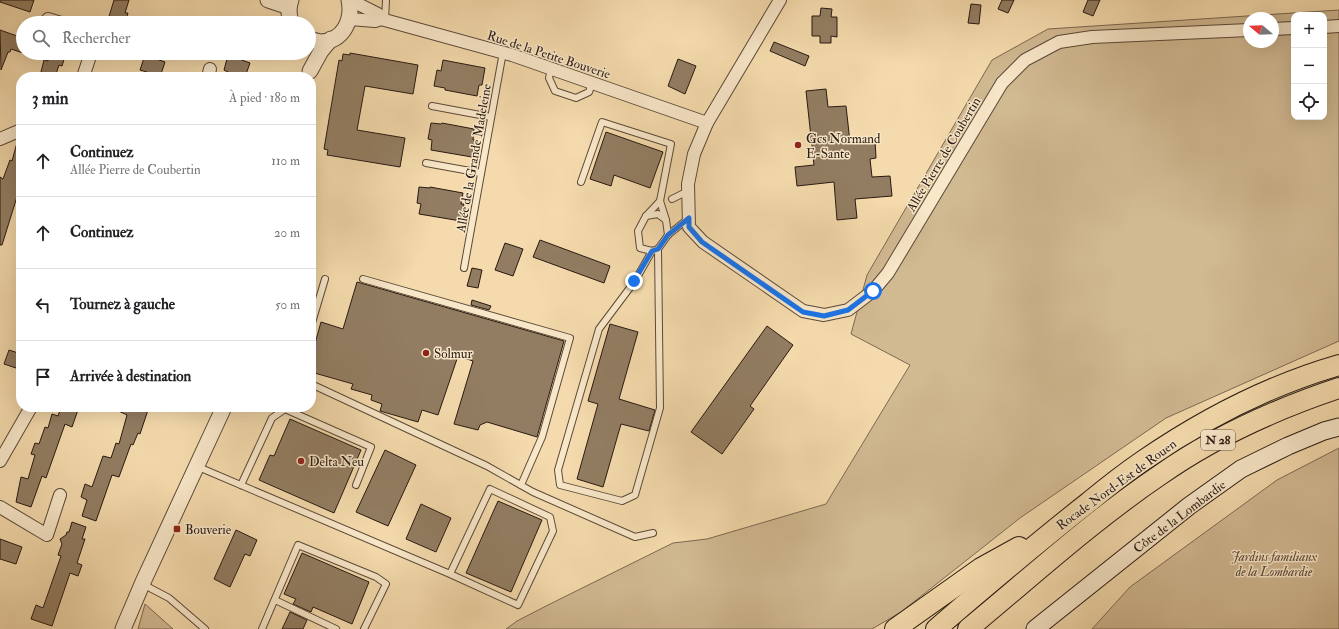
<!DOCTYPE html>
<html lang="fr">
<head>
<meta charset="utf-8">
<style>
  :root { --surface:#fff; --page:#f6f6f6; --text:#202124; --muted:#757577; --line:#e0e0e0 }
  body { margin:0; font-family:"IM FELL Double Pica",serif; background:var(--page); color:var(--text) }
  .controls { position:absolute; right:12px; top:12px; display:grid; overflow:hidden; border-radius:8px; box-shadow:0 4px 16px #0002 }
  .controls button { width:36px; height:36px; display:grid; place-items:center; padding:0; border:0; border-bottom:1px solid var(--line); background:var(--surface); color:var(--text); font:20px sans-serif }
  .compass { position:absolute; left:1243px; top:12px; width:36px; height:36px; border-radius:50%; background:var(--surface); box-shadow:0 4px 16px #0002; rotate:289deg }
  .stop { position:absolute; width:12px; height:12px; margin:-9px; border:3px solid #1a73e8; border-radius:50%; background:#fff }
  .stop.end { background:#1a73e8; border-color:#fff; box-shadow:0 1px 4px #0008 }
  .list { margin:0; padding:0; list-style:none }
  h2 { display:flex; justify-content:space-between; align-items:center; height:52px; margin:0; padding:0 16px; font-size:17px }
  h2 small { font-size:13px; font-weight:400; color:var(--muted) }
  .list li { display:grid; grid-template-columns:26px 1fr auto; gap:12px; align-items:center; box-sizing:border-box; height:72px; padding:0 16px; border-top:1px solid var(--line) }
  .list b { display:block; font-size:15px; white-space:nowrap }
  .list p { margin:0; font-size:13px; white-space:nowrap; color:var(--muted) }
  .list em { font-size:13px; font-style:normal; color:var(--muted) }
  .icon { flex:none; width:22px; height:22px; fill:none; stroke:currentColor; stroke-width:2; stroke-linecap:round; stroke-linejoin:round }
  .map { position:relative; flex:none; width:1339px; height:629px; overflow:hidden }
  .search { position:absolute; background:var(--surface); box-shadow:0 4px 16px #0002; left:16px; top:16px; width:300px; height:44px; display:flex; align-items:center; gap:10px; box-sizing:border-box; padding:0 14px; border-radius:22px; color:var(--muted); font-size:15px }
  .panel { position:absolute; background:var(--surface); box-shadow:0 4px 16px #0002; left:16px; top:72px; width:300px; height:340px; border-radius:16px }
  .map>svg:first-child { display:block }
</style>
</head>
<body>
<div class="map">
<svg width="1339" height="629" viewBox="0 0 1339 629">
  <rect width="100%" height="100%" fill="#f4daac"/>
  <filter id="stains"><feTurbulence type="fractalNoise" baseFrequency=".005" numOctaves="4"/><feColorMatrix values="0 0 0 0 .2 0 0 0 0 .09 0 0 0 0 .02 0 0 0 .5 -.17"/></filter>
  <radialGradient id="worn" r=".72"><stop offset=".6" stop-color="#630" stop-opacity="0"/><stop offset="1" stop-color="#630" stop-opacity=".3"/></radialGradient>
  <g fill="#d1b992" stroke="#7c6952" fill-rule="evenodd">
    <path d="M1339,10V341L1166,418L1020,518L901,612L872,629H506L517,621L548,605L673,543L707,539L826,504L910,365L851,334L867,275L992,60L1048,29ZM1294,15H1324V117H1294ZM1249,18H1273V42H1249Z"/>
    <polygon points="1339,448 1339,629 1092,629 1130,587 1277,480"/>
    <polygon points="145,604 173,629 138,629"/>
  </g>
  <g fill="#927d62" stroke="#281912">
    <polygon points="0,0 34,0 30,12 0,2"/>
    <polygon points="114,0 129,0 125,13 128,13 125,23 107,23"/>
    <polygon points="1002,0 1014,0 1008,13 998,9"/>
    <polygon points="1088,0 1100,0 1093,16 1083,12"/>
    <polygon points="971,4 981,5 979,24 968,23"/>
    <polygon points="821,8 832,9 831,17 837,17 837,37 831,36 831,43 820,43 820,36 812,36 812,16 820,16"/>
    <polygon points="0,30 23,38 23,53 11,49 10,52 8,52 1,70"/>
    <polygon points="774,42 809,56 805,66 770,51"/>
    <polygon points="51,53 66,53 62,66 59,65 55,77 41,72 44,60 48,61"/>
    <polygon points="350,53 418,65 413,94 365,86 357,130 405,138 400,167 327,155 328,150 324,149 339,60 342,61 343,54 350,55"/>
    <polygon points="145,55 165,62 160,77 146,77 147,72 140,70"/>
    <polygon points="228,55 250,63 245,77 229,77 230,73 224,70"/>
    <polygon points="678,59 696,66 685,94 668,86"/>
    <polygon points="443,60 485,68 482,85 479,85 477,96 445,90 445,88 434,86 437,70 441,71"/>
    <polygon points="826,89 828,107 846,106 850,142 875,140 876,158 870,159 872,177 890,176 892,196 855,199 857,218 837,220 834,182 797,186 795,167 814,165 806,91"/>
    <polygon points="431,123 441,124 442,123 474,129 473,140 475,140 472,157 431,150 432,140 428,139"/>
    <polygon points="606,132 663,152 650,188 614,175 611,186 590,179"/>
    <polygon points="18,139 21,139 21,184 2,245 0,245 0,177 3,179 10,160 12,161"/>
    <polygon points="419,187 430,188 430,187 463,193 461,204 464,204 461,221 419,214 421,204 417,203"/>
    <polygon points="540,240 610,266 604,283 533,257"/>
    <polygon points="505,243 523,249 513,276 495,270"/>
    <polygon points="472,268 482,270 478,288 467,286"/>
    <polygon points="357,282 564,341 537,437 487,422 480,425 478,430 454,424 473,361 458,356 438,415 422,410 418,422 380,411 382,404 371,400 372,395 351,389 353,384 311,372 311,358 321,322 343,329"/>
    <polygon points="472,300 491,306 489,310 471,305"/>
    <polygon points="610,324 638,332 619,399 655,410 649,431 621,424 603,487 577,479 598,404 588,401"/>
    <polygon points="767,326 793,345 750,406 754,409 722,454 691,432"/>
    <polygon points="9,350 21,354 21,367 18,365 16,368 4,364"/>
    <polygon points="61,407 79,407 72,427 65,424 46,478 42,476 31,507 16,502 21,477 28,479 35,455 31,454 35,443 39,444 45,427 48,428 52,414 58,416"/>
    <polygon points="110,407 149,407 140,434 138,433 133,445 131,444 119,477 112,475 96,521 82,516 87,500 81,497 85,484 92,487 103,456 111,458 116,443 119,444 127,415"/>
    <polygon points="290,419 361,450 334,513 259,480 270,455 274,456"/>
    <polygon points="385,450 416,465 388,526 356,512"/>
    <polygon points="498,501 542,520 511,592 466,573"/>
    <polygon points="421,504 451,518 436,552 406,539"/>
    <polygon points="72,522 86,527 82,539 85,539 77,563 82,565 78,576 70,573 52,626 31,619 36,605 43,608 61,556 58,555 62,544 60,539 66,535 67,532 69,532"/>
    <polygon points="236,530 257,540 250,556 245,554 230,587 214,579"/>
    <polygon points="0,539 22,547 16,564 0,559"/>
    <polygon points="302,553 369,582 352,624 313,607 311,612 293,604 296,599 284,594"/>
    <polygon points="290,612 307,620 303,629 282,629"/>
  </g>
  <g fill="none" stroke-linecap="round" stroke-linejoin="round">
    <g stroke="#5b4938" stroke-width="8">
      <g id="service">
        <polyline points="385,20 386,0"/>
        <polyline points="551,68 549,78 555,91 576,98 589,92 592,83"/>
        <polyline points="432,106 491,117"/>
        <polyline points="426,163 481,173"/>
        <polyline points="581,182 602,122 671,144 660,201 666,220"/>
        <polyline points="672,199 688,191"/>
        <polyline points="660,201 646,216 638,231 640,248 652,251 658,249 668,235 689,218"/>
        <polyline points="646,216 658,214 666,220 668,235"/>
        <polyline points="652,251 635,281 599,329 558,470 560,485 622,501 635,495 660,408 658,249"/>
        <polyline points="464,268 503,52"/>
        <polyline points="363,279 570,338 542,437 521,485"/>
        <polyline points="311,326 325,279"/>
        <polyline points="311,384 487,466 533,492 635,537 653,533"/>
        <polyline points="196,466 450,574 518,605 553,531 550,517 490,489 450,574"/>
        <polyline points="241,485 272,418 285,409 371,447 356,485"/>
        <polyline points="144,583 150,588 169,598 205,629"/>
        <polyline points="275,600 336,629"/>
        <polyline points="262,629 298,545 376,577 386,584 364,629"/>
      </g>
    </g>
    <g stroke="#5b4938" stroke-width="14">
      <g id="minor">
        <polyline points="350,0 378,14 381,19 512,55 707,123"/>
        <polyline points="780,0 707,123 694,154 688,184 689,227 703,242 803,311 824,315 848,310 873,291 888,273 1002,83 1025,60 1059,42 1092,37 1249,30"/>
        <polyline points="48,19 61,23"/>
        <polyline points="350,19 375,21 381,19"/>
        <polyline points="1324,27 1339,26"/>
        <polyline points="1273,29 1294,28"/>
        <polyline points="83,77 91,53"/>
        <polyline points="208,77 210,69"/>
        <polyline points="0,139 21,130"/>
        <polyline points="0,461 31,407"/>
        <polyline points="0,507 47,535 60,495"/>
      </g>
    </g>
    <g stroke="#5b4938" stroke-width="17">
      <g id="tertiary">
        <polyline points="268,0 289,7"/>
        <path d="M291,0C288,8 288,15 292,23"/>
        <path d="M309,39C313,40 318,42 321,42C344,41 353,19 349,0"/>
        <polyline points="310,71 321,51 331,39"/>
        <polyline points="123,629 143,582 224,407"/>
      </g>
    </g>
    <g stroke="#281912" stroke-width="19">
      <polyline id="secondary" points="1035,629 1189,506 1241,469 1288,446 1324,431 1339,427"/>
    </g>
    <g stroke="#281912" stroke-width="22">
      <g id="trunk">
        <polyline points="895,629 981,568 1019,547"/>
        <path d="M936,629C986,586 1037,543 1089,502C1107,487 1125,473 1144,460C1204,419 1270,385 1339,365"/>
        <path d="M968,629C1031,577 1092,521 1160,475C1214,437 1276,409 1339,388"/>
      </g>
    </g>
    <use href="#service" stroke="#f8e7c9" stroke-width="6"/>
    <use href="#minor" stroke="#f8e7c9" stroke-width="12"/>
    <use href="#tertiary" stroke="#f8e7c9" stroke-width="15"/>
    <use href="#secondary" stroke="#f8e7c9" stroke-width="17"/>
    <use href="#trunk" stroke="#f4daac" stroke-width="20"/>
  </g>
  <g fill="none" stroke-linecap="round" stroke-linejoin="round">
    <polyline stroke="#1a73e8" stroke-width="5" points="634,281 652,251 658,249 668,235 689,218 689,227 702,242 803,312 824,316 848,310 873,291"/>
  </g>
  <g fill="#8f2418" stroke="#f8e7c9" stroke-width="1.5">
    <circle cx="798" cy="145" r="4"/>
    <circle cx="426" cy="353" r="4"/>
    <circle cx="301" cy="461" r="4"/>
    <rect x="173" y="525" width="8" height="8" rx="2"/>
  </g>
  <g text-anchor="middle" stroke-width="3" stroke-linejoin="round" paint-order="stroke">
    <rect fill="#f8e7c9" stroke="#665749" stroke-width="1" x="1201" y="430" width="34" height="20" rx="3"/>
    <g font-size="12" font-weight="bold" fill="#281912">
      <text x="1218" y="444">N 28</text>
    </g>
    <g font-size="13" fill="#281912" stroke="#f8e7c9">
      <text transform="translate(549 54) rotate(18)" y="5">Rue de la Petite Bouverie</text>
      <text transform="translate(943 154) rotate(-59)" y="5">Allée Pierre de Coubertin</text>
      <text transform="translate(473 158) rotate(-80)" y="5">Allée de la Grande Madeleine</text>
      <text transform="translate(1116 484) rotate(-36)" y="5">Rocade Nord-Est de Rouen</text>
      <text transform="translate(1179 516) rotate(-37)" y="5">Côte de la Lombardie</text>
    </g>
    <g font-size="13" fill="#281912" stroke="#f8e7c9" text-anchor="start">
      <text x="806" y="143">Gcs Normand<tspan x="806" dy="15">E-Sante</tspan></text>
      <text x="434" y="358">Solmur</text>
      <text x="309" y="466">Delta Neu</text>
      <text x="185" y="534">Bouverie</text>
    </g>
    <g font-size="13" font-style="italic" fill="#5b4938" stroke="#f8e7c9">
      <text x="1274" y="561">Jardins familiaux<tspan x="1274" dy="15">de la Lombardie</tspan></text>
    </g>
  </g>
  <rect width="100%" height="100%" filter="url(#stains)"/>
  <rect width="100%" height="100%" fill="url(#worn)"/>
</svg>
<div class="controls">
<button>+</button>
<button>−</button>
<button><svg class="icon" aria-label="locate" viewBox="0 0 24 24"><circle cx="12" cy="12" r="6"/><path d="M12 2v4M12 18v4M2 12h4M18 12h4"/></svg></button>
</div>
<svg class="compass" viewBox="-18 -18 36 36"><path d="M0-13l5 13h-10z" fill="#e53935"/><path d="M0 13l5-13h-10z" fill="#757577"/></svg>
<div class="stop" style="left:873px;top:291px"></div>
<div class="stop end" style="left:634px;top:281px"></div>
<div class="search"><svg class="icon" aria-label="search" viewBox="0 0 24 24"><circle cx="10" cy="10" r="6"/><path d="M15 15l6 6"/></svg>Rechercher</div>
<section class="panel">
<h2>3 min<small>À pied · 180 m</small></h2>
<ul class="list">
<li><svg class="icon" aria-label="ahead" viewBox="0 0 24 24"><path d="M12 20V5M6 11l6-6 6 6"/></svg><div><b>Continuez</b><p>Allée Pierre de Coubertin</p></div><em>110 m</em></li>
<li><svg class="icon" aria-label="ahead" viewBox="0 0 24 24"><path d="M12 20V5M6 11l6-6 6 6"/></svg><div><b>Continuez</b></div><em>20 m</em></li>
<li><svg class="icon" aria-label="left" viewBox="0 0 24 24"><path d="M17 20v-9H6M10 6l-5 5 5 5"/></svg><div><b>Tournez à gauche</b></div><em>50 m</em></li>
<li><svg class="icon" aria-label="arrive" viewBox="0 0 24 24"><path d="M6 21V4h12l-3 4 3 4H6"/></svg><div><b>Arrivée à destination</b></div></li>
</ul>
</section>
</div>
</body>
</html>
